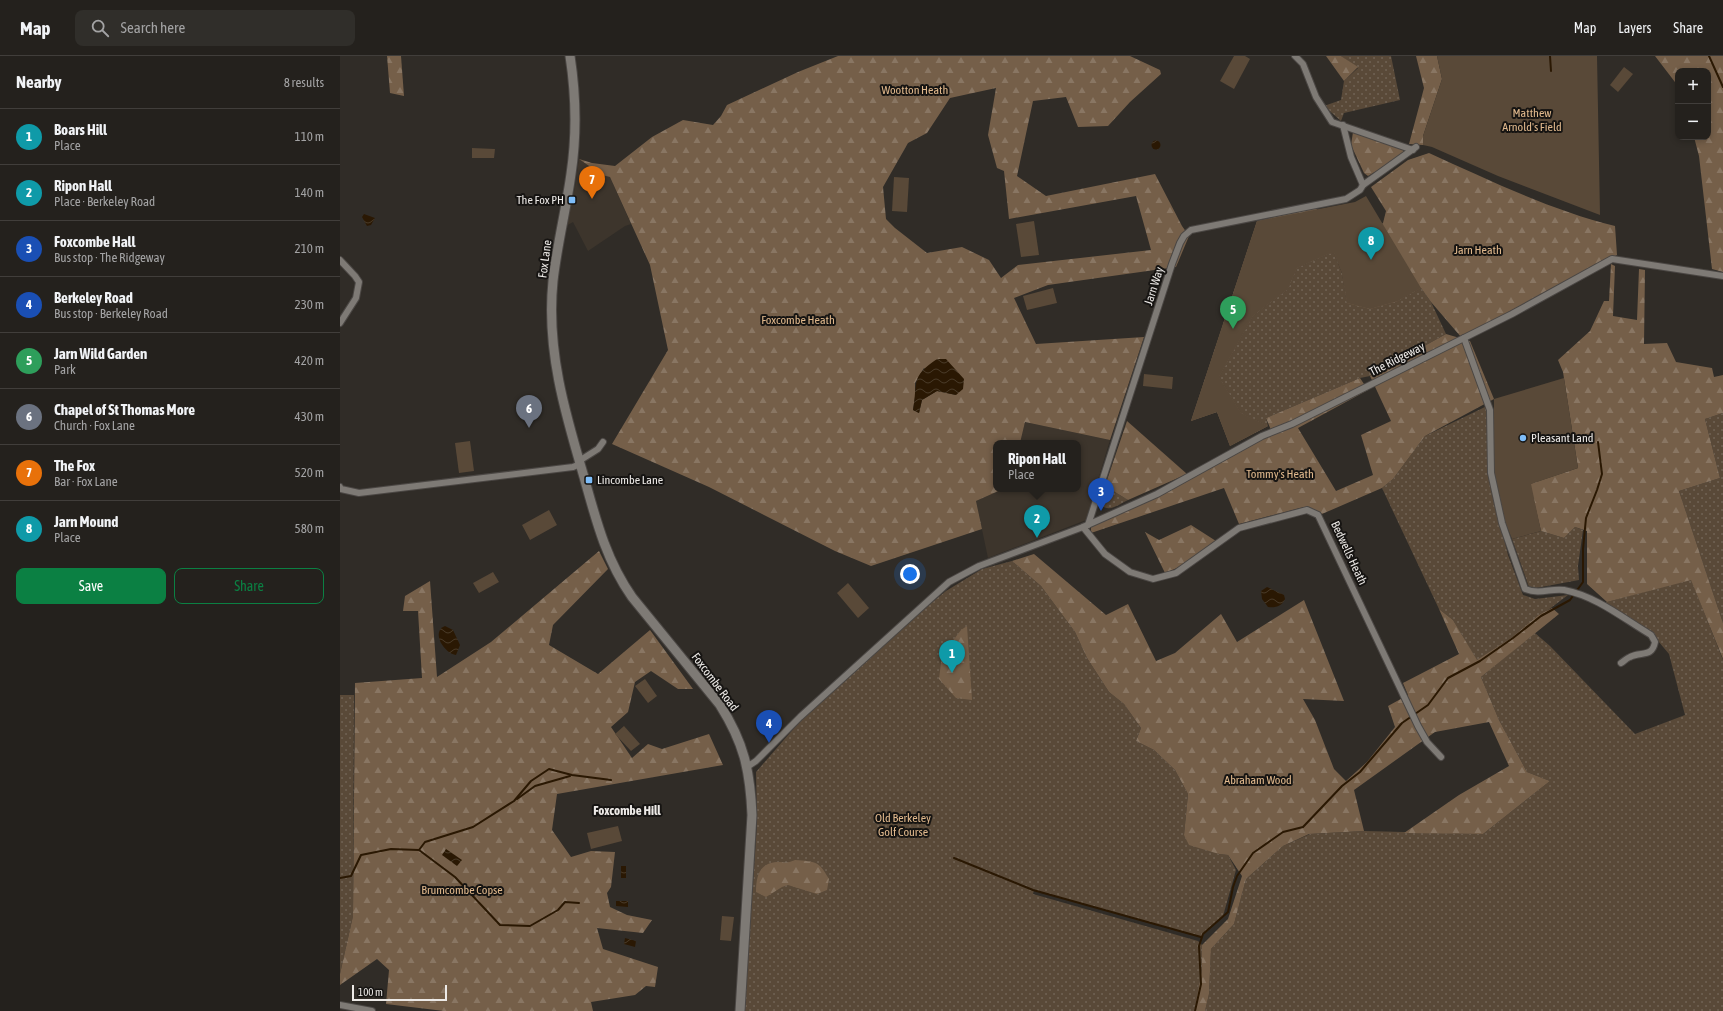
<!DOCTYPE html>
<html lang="en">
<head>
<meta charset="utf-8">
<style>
  :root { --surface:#24211d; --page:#302e2a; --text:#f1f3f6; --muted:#a3a3a4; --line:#413e3b; --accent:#0b8043 }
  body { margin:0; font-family:"Asap Condensed",sans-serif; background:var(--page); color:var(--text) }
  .controls { position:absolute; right:12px; top:12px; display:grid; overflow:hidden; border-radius:8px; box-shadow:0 2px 6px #0003 }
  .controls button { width:36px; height:36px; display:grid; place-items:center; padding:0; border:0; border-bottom:1px solid var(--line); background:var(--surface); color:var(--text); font:20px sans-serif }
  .scale { position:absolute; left:12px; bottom:10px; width:95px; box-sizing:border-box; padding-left:4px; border:2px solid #edeae7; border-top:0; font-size:11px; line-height:14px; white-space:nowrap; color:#edeae7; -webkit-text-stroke:3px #161412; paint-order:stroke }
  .you { position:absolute; left:570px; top:518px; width:14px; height:14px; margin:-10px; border:3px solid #fff; border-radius:50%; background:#1a73e8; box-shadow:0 0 0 6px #1a73e833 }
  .badge { display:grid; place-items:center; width:26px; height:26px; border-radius:50%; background:var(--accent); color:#fff; font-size:13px; font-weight:700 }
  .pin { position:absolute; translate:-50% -33px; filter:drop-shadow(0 1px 2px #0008) }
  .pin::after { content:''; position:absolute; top:21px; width:14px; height:12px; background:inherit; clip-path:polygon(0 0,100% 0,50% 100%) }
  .popup { position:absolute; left:653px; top:384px; width:88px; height:52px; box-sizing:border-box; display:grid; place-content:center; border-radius:8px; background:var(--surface); filter:drop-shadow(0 1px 3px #0005); font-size:13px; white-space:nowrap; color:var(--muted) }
  .popup b { font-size:15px; color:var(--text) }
  .popup::after { content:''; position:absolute; left:50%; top:100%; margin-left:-8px; border:8px solid transparent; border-top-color:var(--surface) }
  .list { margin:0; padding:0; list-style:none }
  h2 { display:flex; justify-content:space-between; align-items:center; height:52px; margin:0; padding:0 16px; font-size:17px }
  h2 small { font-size:13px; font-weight:400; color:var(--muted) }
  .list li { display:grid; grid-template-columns:26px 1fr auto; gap:12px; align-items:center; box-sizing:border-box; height:56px; padding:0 16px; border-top:1px solid var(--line) }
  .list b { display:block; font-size:15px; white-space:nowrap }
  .list p { margin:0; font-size:13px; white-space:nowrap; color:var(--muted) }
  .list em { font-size:13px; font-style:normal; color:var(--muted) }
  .actions { display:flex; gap:8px; padding:12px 16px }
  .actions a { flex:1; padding:9px 0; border:1px solid var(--accent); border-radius:8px; text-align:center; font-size:14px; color:var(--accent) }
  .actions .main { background:var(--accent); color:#fff }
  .icon { flex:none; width:22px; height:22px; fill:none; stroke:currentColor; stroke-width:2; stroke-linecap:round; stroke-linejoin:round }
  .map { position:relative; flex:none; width:1383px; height:955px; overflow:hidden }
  header { display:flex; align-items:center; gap:24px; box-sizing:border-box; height:56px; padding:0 20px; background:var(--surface); border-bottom:1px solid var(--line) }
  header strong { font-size:19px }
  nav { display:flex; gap:22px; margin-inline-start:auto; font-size:14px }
  .search { width:280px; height:36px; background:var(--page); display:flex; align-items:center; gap:10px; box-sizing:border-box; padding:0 14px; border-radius:8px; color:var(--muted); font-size:15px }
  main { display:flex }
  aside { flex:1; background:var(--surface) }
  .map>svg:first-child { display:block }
</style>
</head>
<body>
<header>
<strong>Map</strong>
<div class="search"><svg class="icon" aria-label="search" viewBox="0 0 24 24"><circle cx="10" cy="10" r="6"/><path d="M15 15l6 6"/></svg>Search here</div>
<nav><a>Map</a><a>Layers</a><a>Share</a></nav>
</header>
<main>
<aside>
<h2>Nearby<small>8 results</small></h2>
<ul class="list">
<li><span class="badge" style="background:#0f9aa8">1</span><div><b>Boars Hill</b><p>Place</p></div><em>110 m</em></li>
<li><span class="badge" style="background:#0f9aa8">2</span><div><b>Ripon Hall</b><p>Place · Berkeley Road</p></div><em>140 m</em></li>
<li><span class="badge" style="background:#1a4fb4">3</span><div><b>Foxcombe Hall</b><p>Bus stop · The Ridgeway</p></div><em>210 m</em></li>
<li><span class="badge" style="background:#1a4fb4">4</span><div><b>Berkeley Road</b><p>Bus stop · Berkeley Road</p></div><em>230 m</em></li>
<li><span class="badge" style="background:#2e9e5b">5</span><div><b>Jarn Wild Garden</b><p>Park</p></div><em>420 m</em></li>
<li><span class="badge" style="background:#6b7280">6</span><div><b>Chapel of St Thomas More</b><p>Church · Fox Lane</p></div><em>430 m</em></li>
<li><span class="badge" style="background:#e8710a">7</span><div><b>The Fox</b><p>Bar · Fox Lane</p></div><em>520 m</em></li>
<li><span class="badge" style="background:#0f9aa8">8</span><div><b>Jarn Mound</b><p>Place</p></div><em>580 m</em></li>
</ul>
<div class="actions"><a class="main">Save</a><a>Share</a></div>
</aside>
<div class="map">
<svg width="1383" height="955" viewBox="0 0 1383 955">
  <defs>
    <pattern id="grass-dots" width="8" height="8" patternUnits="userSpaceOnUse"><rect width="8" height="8" fill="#594938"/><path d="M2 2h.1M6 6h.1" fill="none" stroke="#716355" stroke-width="1.8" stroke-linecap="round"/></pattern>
    <pattern id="forest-firs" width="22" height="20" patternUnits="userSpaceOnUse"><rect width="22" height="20" fill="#755f49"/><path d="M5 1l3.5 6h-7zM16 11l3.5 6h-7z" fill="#897663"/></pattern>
    <pattern id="water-waves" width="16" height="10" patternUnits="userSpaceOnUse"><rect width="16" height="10" fill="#2a1803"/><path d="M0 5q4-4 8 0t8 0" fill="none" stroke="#493a28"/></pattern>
  </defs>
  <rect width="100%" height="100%" fill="#302c27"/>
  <g fill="#3d352c">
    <polygon points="239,103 258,116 270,121 291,168 285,170 248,195 233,166 226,170 235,131"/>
    <polygon points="685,366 770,384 746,464 648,502 636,445 663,433 738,433 738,387 680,387"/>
  </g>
  <g fill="url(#grass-dots)">
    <polygon points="1001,0 1051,0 1060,44 1004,57 1001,65 984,50 1001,44 1004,25 1018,12"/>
    <polygon points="994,197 1002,217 1007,247 1058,245 1081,232 1091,246 1106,278 1030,320 1020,322 926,362 928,370 901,357 879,321 913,260 948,233 957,212 988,198"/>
    <polygon points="1147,350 1154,442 1168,499 1183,539 1195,543 1228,539 1171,582 1137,605 1113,564 1099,553 1042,432 1053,423 1085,380"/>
    <polygon points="1383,357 1383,567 1339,435 1380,422 1365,363"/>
    <path d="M765,430L788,444C779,448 771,456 762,450L761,447Z"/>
    <polygon points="1235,471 1243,474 1238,510 1239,524 1196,532 1189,531 1172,483 1201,475 1224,482"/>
    <polygon points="672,505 701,530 735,576 747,602 769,636 784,648 801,672 796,685 814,694 835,714 848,738 844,779 879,798 888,799 896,814 883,860 861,881 694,834 693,838 858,885 862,889 862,913 854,955 404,955 417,768 416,716 462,663 569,565 606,535 642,513"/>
    <polygon points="1351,523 1383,604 1383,955 865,955 869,938 871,893 894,868 906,823 943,790 970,778 1024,775 1143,778 1210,725 1187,716 1159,664 1141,621 1195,577 1210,590 1295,678 1345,659 1329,598 1308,573 1264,548 1267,546"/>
    <polygon points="0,639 14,639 13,860 0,918"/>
  </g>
  <g fill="url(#forest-firs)" fill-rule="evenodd">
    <polygon points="47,0 61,0 64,40 50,37"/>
    <path d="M498,0H790L820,14L821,18L790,46L768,70L738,71L726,41L693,45L677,120L706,140L815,118L842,170L849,180L836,211L708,229L674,242L696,288L804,281L770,384L685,366L680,387H656V433H663L636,445L642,473L531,510L495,495L369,431L272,388L328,294L310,209L270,121L262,119L239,103L252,107L275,110L312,81L343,64L373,69L381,60L387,49L458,16ZM656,32L648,79L657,112L664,115L669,163L796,140L811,194L678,209L661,222L649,204L622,191L587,197L555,172L546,163L543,131L568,87L587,77L610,42ZM584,312L616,339L597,335L582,344L579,357L573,354L575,341V327Z"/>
    <polygon points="986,0 1001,0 1018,11 1004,25"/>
    <polygon points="1076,0 1097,0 1102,23 1083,80 1083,89 1069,88 1084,32"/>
    <polygon points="1315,0 1383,0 1383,216 1372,213 1359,100 1354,81 1368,81 1368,15 1338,15 1338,30"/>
    <polygon points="1013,76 1063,94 1065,98 1028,120 1024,117 1011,89"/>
    <path d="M1089,97C1149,124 1210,154 1275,170L1277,199L1121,281L1091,246L1081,232L1058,245L1030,253L1007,247L1002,216L994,197L988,198L957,212L948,233L913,260L879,321L901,357L928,370L890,390L877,356L851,365L917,165L975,152L1017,184L1043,167L1046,155L1031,131L1068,104Z"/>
    <polygon points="1271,208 1275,210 1273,260 1297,264 1299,213 1305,214 1304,288 1327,287 1336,306 1372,312 1374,321 1383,319 1383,357 1365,363 1380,422 1339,435 1383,567 1383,603 1351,524 1267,546 1247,528 1247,475 1235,471 1224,482 1201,475 1190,428 1238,412 1223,316 1218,304 1250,275 1264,245 1269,245"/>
    <polygon points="1106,278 1130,285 1154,343 1085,380 1053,423 1042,432 982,458 970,452 964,451 899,468 884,432 751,477 751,471 821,439 921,384 933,379 926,362 1020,322 1028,334 958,372 996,435 1033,419 1021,379 1051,365 1030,320"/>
    <polygon points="787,365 847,418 788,444 765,430"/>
    <polygon points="851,469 876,485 844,509 825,517 805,476 819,484"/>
    <polygon points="259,495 268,513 213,569 209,589 258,618 310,574 353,633 338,633 311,615 295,626 288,656 271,671 292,702 308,688 322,693 369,678 383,709 217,738 212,774 231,801 251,795 275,796 271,831 267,837 270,851 287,859 312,864 303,877 257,872 263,893 318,911 315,931 306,930 295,939 251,946 253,955 104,955 46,948 49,914 37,903 0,929 0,918 13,860 15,627 82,622 78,555 63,555 65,540 90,525 97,621 151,586"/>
    <polygon points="694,498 766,559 788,548 816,605 835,597 881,558 897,586 964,544 1004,645 963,643 975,664 994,713 1006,725 1027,706 1055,671 1048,650 1068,639 1063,627 1119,598 1099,553 1113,564 1137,604 1171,582 1199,559 1212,552 1219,558 1141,621 1159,664 1187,716 1210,725 1143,778 1064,777 1119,739 1169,710 1149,666 1095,676 1014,734 1024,775 969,778 943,790 906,823 894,868 871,893 869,938 865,955 854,955 862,913 862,889 888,863 902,820 888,799 879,798 849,789 844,779 848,738 835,714 814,694 796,685 801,672 784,648 769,636 747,602 735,576 701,530 672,505"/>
    <polygon points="627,570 632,644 616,642 599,623 602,599 621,574"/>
    <path d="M455,804C476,806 478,804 489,823L487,834L477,838L448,829L442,831L426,841L416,836C416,821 419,807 437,806C446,806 445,808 455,804Z"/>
  </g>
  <g fill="#594938">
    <polygon points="894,0 905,0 910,3 894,33 880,25"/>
    <polygon points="1097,0 1257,0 1260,159 1158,120 1092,91 1083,89 1083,80 1102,23"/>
    <polygon points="1284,11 1293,18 1278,36 1270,29"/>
    <polygon points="132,92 155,93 154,102 132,102"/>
    <polygon points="554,121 569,122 567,156 552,155"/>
    <polygon points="1026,140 1081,232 1058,245 1030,253 1007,247 1002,217 994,197 988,198 957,212 948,233 913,260 879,321 901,357 928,370 890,390 877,356 851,365 917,165 1015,146"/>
    <polygon points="694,165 699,199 681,201 676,168"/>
    <polygon points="713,232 717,247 687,254 683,240"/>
    <polygon points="804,318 833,321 832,333 803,330"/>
    <polygon points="1224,322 1238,412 1191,428 1201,475 1172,483 1163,461 1154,416 1154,343"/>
    <polygon points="130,385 134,415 119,417 115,387"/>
    <polygon points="209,454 217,469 190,484 182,469"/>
    <polygon points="153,516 159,526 139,537 133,527"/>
    <polygon points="508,527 529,552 518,562 497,537"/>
    <polygon points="305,623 317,640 308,647 295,630"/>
    <polygon points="284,670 300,688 291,695 275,678"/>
    <polygon points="278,770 282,785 251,793 247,777"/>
    <polygon points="382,860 394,861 391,885 380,884"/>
  </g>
  <g fill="url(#water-waves)">
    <circle cx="816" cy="89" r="4.5"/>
    <polygon points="24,158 35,162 31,169 27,170 22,161"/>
    <path d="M597,303H606L624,323L623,333L616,339L597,335L582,344L579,357L573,354C578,326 570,321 597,303Z"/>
    <path d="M927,531L944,539L945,543C942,550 936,552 928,551L922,543L921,535Z"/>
    <path d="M105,570L113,574L120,589L116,599C105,598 90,576 105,570Z"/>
    <polygon points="106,793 122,804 117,810 102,799"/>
    <rect x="281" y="810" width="5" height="12"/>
    <polygon points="276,845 288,845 288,851 276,850"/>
    <polygon points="285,882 296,885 295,891 284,888"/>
  </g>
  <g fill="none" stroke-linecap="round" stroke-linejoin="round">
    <g stroke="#2a1803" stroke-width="2">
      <polyline points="1210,0 1211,15"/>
      <polyline points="1369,0 1383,31"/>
      <polyline points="177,743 195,730 230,720"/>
      <polyline points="79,794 85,786 133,771 174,745 191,725 209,713 232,719 271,724"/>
      <polyline points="614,802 693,834 861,881"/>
      <polyline points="0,822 11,820 21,799 51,793 79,794 115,821 160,869 190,870 218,854 225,846 239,847"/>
      <polyline points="855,955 861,928 859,890 863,878 888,856 893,831 897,820 913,797 943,776 963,771 1002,730 1020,716 1062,667 1088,649 1108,622 1140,605 1173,582 1201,560 1230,544 1243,526 1243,493 1246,462 1257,434 1262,418 1258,386"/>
    </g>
    <g stroke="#4b4744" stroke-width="8">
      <g id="street">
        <polyline points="955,0 963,8 976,41 992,66 1073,94"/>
        <polyline points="1003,69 1011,101 1023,129"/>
        <polyline points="0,204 15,220 19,226 16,242 0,267"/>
        <path d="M1124,282L1150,354L1151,417L1162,467L1185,533C1201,539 1210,532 1224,534C1256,540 1284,563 1311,579L1315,586C1312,602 1301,595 1290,601C1287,602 1284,605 1281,607"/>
        <polyline points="239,405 258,393 263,386"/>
        <polyline points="0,431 1,433 19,437 233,411 240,408"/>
        <polyline points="748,469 832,208 840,187 844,180 851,174 1006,143 1020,134 1023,129 1076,91"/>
        <polyline points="743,471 765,498 790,516 813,523 836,517 899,472 967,454 978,459 1078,670 1087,686 1101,701"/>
        <polyline points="407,711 416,705 460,661 609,526 639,510 743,471 817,438 922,380 952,368 1172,258 1272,203 1383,220"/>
        <polyline points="0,949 32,955"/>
      </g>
    </g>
    <g stroke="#4b4744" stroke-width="11">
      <path id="secondary" d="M230,0C236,39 237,78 231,118C226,154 217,189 213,225C206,293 225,357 244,421C256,464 266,504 292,541L380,649C404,687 410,714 412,759L400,955"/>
    </g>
    <use href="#street" stroke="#7e7a75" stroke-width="6"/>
    <use href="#secondary" stroke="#7e7a75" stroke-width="9"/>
  </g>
  <g fill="#7ebdf9" stroke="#161412" stroke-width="1.5">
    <rect x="228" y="140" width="8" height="8" rx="2"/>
    <circle cx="1183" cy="382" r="4"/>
    <rect x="245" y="420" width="8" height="8" rx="2"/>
  </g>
  <g text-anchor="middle" stroke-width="4" stroke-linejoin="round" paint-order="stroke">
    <g font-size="12" fill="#e1b98d" stroke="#161412">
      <text x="575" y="38">Wootton Heath</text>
      <text x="1192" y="61">Matthew<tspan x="1192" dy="14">Arnold's Field</tspan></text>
      <text x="1138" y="198">Jarn Heath</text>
      <text x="458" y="268">Foxcombe Heath</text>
      <text x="940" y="422">Tommy's Heath</text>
      <text x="918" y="728">Abraham Wood</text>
      <text x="563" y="766">Old Berkeley<tspan x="563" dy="14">Golf Course</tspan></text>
      <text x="122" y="838">Brumcombe Copse</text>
    </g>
    <g font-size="12" fill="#edeae7" stroke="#161412" text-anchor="start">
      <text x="224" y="148" text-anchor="end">The Fox PH</text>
      <text x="1191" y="386">Pleasant Land</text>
      <text x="257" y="428">Lincombe Lane</text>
    </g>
    <g font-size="12" fill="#edeae7" stroke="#161412">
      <text transform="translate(205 203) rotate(-82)" y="4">Fox Lane</text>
      <text transform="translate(814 230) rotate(-72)" y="4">Jarn Way</text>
      <text transform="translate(1057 303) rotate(-27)" y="4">The Ridgeway</text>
      <text transform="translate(1009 497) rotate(65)" y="4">Bedwells Heath</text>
      <text transform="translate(375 626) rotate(53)" y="4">Foxcombe Road</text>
    </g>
    <g font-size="13" font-weight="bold" fill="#edeae7" stroke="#161412">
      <text x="287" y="759">Foxcombe Hill</text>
    </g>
  </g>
</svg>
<div class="controls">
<button>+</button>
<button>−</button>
</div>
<div class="scale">100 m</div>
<div class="you"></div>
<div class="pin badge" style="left:612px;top:617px;background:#0f9aa8">1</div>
<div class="pin badge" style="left:697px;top:482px;background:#0f9aa8">2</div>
<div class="popup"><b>Ripon Hall</b>Place</div>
<div class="pin badge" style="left:761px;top:455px;background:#1a4fb4">3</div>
<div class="pin badge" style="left:429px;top:687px;background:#1a4fb4">4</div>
<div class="pin badge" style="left:893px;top:273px;background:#2e9e5b">5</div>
<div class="pin badge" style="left:189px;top:372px;background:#6b7280">6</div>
<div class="pin badge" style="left:252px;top:143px;background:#e8710a">7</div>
<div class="pin badge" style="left:1031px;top:204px;background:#0f9aa8">8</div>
</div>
</main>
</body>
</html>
